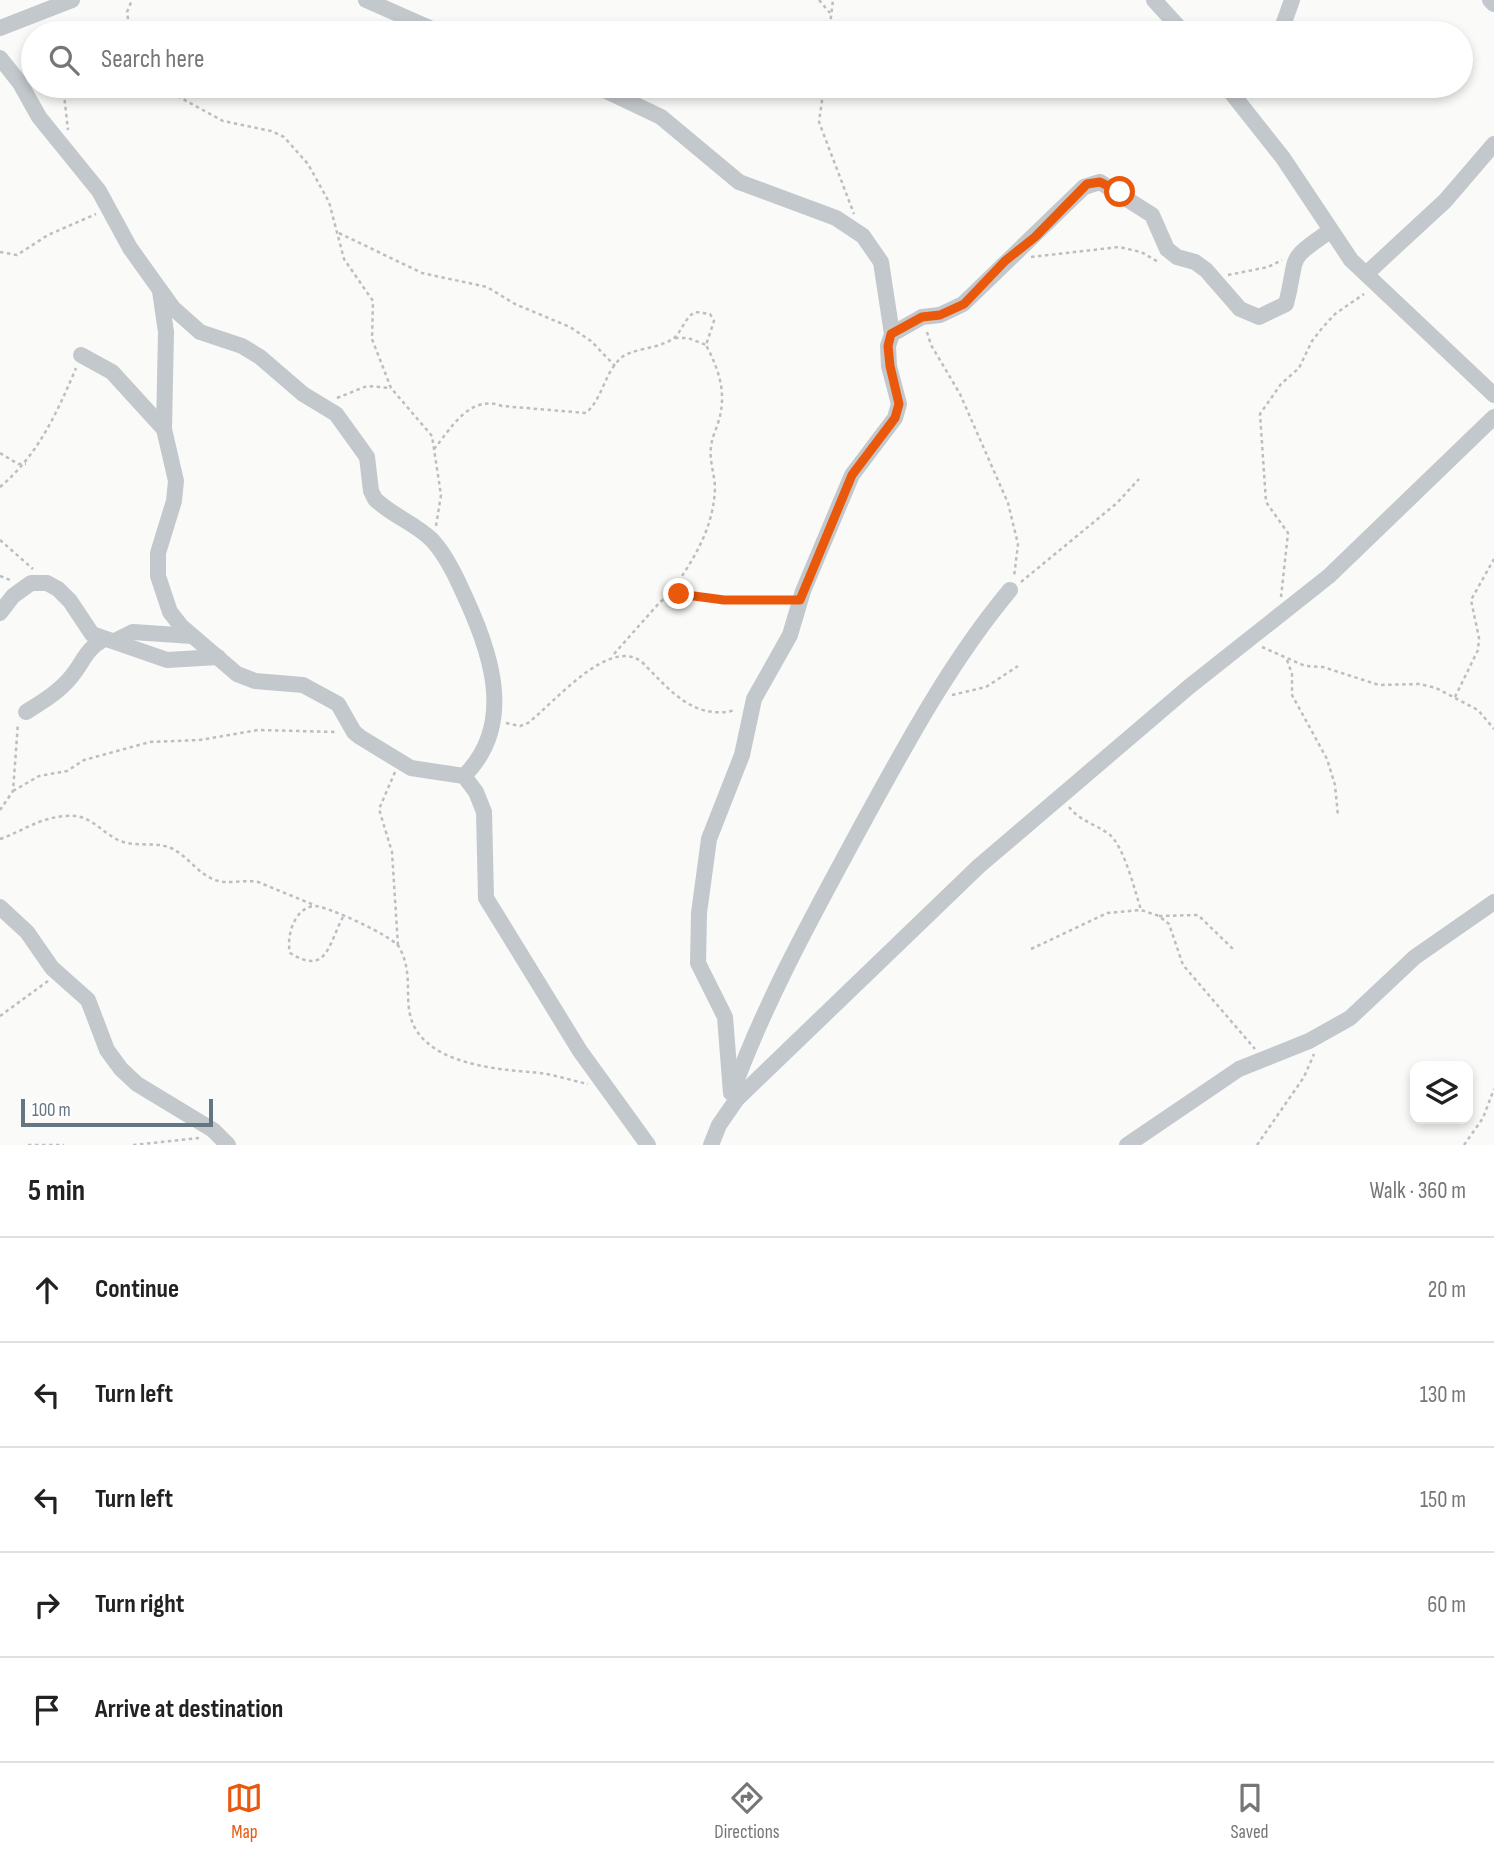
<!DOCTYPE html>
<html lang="en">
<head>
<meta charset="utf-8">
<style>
  :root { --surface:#fff; --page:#f2f2f2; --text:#222; --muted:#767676; --line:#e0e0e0; --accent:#ea580c }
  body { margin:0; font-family:"Sofia Sans Condensed",sans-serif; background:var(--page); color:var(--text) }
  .controls { position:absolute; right:21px; bottom:21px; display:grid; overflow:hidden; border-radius:14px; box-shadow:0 4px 10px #0003 }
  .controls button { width:63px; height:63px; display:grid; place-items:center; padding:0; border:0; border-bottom:2px solid var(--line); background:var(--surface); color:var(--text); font:35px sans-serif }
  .scale { position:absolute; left:21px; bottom:18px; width:192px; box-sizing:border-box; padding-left:7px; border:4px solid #657683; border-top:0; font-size:19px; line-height:24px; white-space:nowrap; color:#657683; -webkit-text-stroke:5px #fff; paint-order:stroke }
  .stop { position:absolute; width:21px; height:21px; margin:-16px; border:5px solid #ea580c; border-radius:50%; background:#fff }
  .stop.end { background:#ea580c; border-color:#fff; box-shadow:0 2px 7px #0008 }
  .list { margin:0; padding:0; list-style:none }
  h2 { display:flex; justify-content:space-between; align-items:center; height:91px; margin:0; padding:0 28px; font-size:30px }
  h2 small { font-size:23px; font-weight:400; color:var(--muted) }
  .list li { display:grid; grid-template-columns:46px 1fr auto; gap:21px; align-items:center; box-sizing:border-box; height:105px; padding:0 28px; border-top:2px solid var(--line) }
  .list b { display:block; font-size:26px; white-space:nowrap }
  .list em { font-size:23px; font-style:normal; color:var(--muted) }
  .icon { flex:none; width:38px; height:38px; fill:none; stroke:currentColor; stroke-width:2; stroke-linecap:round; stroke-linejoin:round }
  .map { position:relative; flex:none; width:1494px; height:1145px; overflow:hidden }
  .search { position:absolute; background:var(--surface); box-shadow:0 4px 10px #0003; left:21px; right:21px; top:21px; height:77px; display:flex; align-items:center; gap:18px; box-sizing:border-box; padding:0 24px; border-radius:38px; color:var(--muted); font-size:26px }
  .sheet { height:616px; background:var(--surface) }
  nav { display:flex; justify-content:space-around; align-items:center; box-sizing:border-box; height:98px; border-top:2px solid var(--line); background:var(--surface); font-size:19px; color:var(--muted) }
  nav a { display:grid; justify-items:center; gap:4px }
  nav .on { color:var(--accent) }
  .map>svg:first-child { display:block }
</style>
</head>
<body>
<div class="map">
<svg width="1494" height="1145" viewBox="0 0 1494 1145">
  <rect width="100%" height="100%" fill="#fafaf8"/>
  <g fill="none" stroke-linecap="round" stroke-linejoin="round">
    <g stroke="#bbbfc2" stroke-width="2.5" stroke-dasharray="3.5 3.5" stroke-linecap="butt">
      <polyline points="819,0 830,13"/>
      <polyline points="53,33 53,23"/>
      <polyline points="130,33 127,12 132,0"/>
      <polyline points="829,33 833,0"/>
      <polyline points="63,86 68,130"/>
      <polyline points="159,86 223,121 271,131 284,137 308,164 329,202 344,259 373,301 372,339 391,388 432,436 441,495 436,526"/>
      <polyline points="824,86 819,122 854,214"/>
      <polyline points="339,233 422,273 487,287 515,304 570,327 591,341 615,366"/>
      <polyline points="0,252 17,255 48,235 96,214"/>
      <polyline points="1031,257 1119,247 1141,252 1160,263"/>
      <polyline points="1228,275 1268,267 1282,260"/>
      <polyline points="927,332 931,345 960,394 1008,503 1018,544 1014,577"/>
      <polyline points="675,338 688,338 706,345"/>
      <polyline points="337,398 367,386 391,388"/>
      <path d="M434,449C452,427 470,394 502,406L586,413C603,398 604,373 621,358C630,349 656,349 671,340C682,334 683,319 695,312L710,314L714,321L706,345C718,368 726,390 720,416C718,426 712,436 711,447C709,461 715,475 715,489C713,531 692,562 669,595"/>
      <polyline points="0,453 18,464 26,464"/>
      <path d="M0,487C38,455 57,413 76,368"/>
      <polyline points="0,540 33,569"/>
      <polyline points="0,576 10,580"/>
      <polyline points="1021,582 1117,503 1139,479"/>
      <polyline points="1281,597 1288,533 1266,502 1260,414 1281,384 1299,368 1312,341 1323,327 1335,314 1364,294"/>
      <polyline points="1262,647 1305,666 1323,667 1379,685 1420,684 1436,688 1478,710 1494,729"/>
      <polyline points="614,654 660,602 669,595 787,601"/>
      <polyline points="1287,660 1292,674 1292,695 1327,759 1335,785 1338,816"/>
      <polyline points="952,695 986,687 1018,666"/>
      <polyline points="1455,697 1478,650 1479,638 1471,600 1494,559"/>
      <path d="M506,723L520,726L528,723C554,703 609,636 642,662C670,690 693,721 736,710"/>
      <polyline points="395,772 379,809 392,852 398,946"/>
      <polyline points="13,791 39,776 67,771 84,760 150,742 200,740 258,730 337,732"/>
      <path d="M1069,807C1080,821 1095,824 1109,834C1124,846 1135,891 1141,910"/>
      <polyline points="0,810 13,791 18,723"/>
      <path d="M0,839C23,831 38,818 66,816C89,813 100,831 118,840C135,848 155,841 171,848C188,856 198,874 215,880C229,885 243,879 258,882L314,905"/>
      <polyline points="1159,916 1198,915 1233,949"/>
      <path d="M343,917C328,945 327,976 290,953C286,937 294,908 314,906C325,905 393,936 399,947C420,984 391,1018 434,1048C459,1065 501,1070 530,1072C550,1073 569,1080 588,1084"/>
      <polyline points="1031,949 1107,913 1141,910 1159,916 1169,924 1183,965 1255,1049"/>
      <polyline points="0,1016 48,981"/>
      <polyline points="28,1145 64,1145"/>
      <polyline points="133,1145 199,1138"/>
      <polyline points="1257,1145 1304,1077 1314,1054"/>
      <polyline points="1464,1145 1483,1118 1494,1089"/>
    </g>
    <g stroke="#c3c8cc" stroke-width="16">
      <polyline points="366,0 441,33"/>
      <polyline points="1154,0 1184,33"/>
      <polyline points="1490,0 1494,4"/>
      <polyline points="0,28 72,0"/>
      <polyline points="1276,33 1282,28 1292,0"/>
      <path d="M0,58L20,83L39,117L99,191L130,248L173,308L200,332L242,346L260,357L303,394L336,414L367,457L371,491L375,499C392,516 415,523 432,540C447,556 458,581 467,601C493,658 514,726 464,776"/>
      <polyline points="596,86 661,117 739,182 836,218 863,236 881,262 892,334"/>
      <polyline points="1226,86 1283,158 1351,260 1494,395"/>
      <polyline points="1366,274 1445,201 1494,144"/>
      <polyline points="160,291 166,332 164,429 176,481 174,501 158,553 158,576 170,612 181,626 237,674 255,681 303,685 338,704 354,732 360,737 411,768 464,776 476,792 484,812 486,898 580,1051 648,1145"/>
      <polyline points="81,355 112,372 164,429"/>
      <polyline points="0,613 13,596 31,583 47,583 58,589 70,601 92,634 167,660 218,657"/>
      <polyline points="117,640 133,632 192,636"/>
      <path d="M26,712C42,702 59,692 71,677C85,660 84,651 104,639"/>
      <polyline points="0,907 27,932 52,968 88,1000 107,1050 121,1069 137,1084 213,1130 228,1145"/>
      <path d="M733,1090C766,1000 812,917 858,832C903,750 949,663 1010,590"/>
      <path d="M731,1093L725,1017L698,963L699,913L709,839L742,755L754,699L790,635L803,591L852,475L895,418L899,404L889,366L888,346L892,334L922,317L940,315L963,304L1084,187L1100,182L1152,215L1167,249L1177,257L1195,262L1206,270L1240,309L1259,317L1286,304C1299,255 1284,262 1330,231"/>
      <polyline points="711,1145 719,1125 737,1099 979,866 1190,686 1329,576 1494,417"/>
      <polyline points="1127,1145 1239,1069 1309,1041 1350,1018 1415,957 1494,902"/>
    </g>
  </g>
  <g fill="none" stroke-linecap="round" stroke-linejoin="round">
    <polyline stroke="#ea580c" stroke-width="9" points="679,594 724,600 800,600 852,475 895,418 899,404 890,366 888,346 891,334 922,317 940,315 964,304 1005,261 1035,237 1087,184 1100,182 1120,192"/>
  </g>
</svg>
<div class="controls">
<button><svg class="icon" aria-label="layers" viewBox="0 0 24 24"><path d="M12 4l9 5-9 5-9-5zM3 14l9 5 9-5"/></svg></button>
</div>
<div class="scale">100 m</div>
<div class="stop" style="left:1120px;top:192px"></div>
<div class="stop end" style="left:679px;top:594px"></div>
<div class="search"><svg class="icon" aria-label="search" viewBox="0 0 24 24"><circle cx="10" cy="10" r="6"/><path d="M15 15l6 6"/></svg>Search here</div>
</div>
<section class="sheet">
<h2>5 min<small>Walk · 360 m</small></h2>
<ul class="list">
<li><svg class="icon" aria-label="ahead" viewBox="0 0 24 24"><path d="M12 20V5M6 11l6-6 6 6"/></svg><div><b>Continue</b></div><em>20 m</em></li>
<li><svg class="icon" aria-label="left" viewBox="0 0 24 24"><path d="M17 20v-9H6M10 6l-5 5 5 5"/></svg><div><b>Turn left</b></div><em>130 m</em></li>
<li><svg class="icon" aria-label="left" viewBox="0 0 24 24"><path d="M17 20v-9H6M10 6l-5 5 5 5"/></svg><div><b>Turn left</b></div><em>150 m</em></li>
<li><svg class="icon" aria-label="right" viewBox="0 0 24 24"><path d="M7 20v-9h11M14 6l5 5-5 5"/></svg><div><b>Turn right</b></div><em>60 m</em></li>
<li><svg class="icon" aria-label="arrive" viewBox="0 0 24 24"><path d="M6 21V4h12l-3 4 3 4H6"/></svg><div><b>Arrive at destination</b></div></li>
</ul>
</section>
<nav>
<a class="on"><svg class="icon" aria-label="map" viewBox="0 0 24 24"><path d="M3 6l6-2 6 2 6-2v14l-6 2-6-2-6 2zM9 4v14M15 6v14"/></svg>Map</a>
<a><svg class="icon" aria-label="directions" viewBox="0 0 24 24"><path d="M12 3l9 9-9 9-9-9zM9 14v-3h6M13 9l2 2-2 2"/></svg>Directions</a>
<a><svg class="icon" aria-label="saved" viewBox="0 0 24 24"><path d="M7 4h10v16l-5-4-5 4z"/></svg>Saved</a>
</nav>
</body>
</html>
